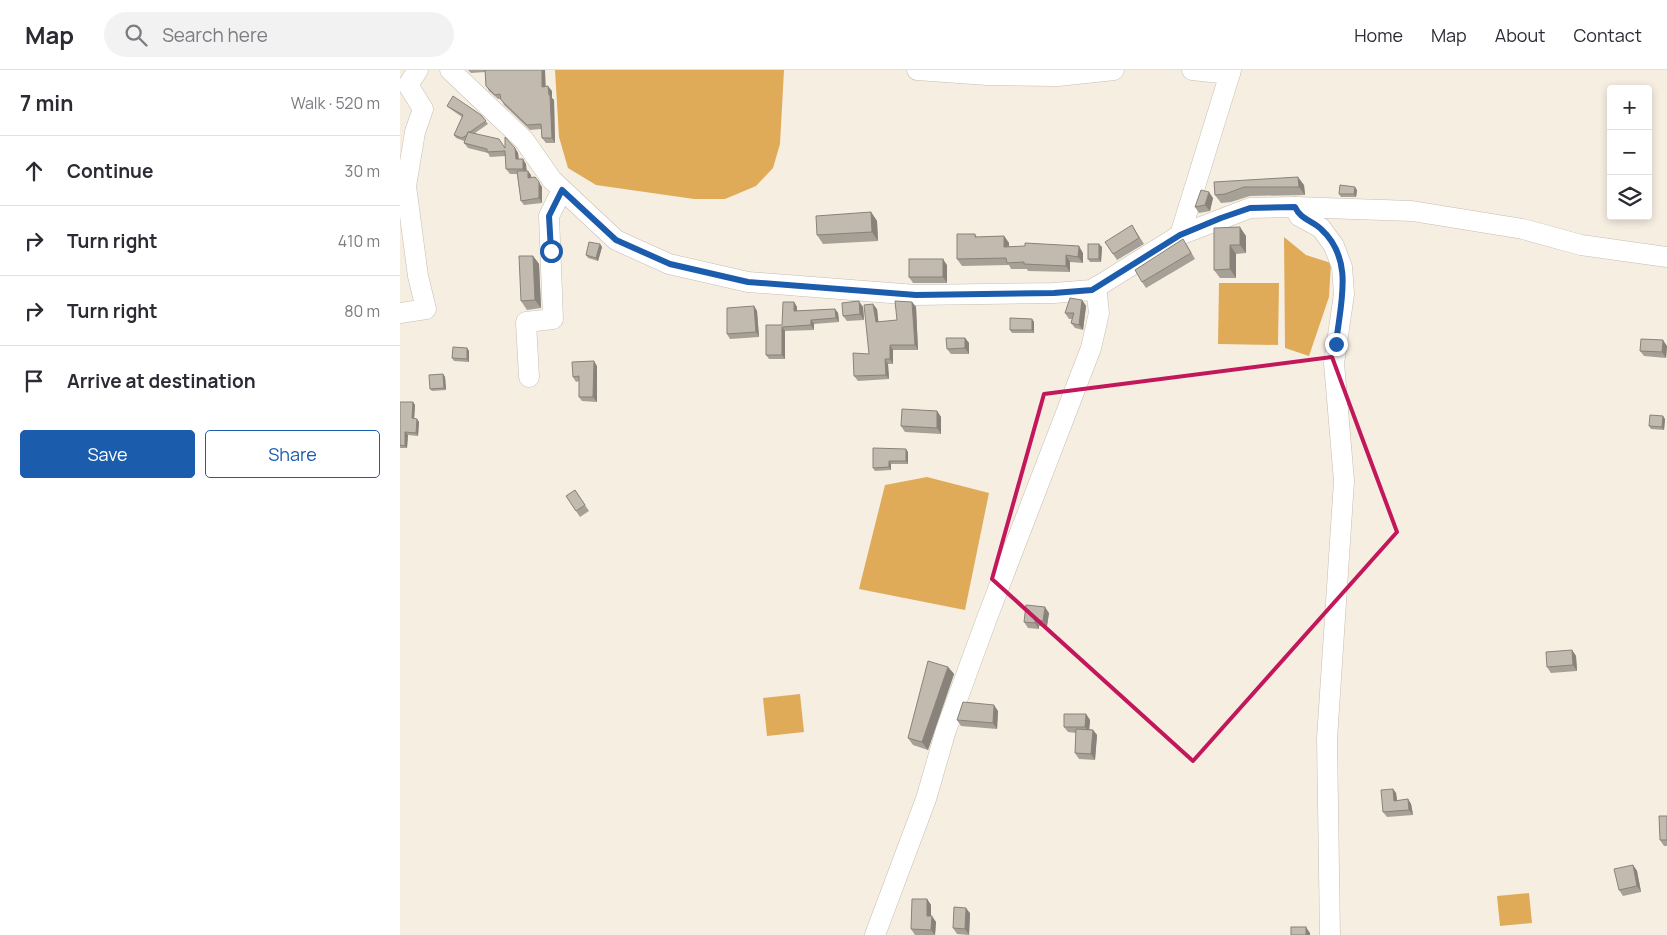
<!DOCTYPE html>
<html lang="en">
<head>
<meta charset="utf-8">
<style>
  :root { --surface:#fff; --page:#f2f2f3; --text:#2b2b33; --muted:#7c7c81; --line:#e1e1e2; --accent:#1c5cad }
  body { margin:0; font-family:Manrope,sans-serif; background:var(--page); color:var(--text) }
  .controls { position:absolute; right:15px; top:15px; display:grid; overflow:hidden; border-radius:5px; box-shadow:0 2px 8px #0003 }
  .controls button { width:45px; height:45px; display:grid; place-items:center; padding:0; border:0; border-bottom:1px solid var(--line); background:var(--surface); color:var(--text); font:25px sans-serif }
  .stop { position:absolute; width:15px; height:15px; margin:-11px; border:4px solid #1c5cad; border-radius:50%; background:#fff }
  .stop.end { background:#1c5cad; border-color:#fff; box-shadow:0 1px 5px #0008 }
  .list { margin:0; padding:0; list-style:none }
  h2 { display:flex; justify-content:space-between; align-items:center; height:65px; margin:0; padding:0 20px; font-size:21px }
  h2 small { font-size:16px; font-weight:400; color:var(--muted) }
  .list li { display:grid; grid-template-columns:32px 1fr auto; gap:15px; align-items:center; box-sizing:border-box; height:70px; padding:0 20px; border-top:1px solid var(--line) }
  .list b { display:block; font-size:19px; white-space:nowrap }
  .list em { font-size:16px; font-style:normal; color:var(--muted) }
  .actions { display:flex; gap:10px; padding:15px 20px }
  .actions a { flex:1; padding:11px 0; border:1px solid var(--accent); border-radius:5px; text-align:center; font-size:18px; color:var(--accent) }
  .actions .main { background:var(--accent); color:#fff }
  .icon { flex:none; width:28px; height:28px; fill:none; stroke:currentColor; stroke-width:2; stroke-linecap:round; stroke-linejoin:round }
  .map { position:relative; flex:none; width:1267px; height:865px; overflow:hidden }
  header { display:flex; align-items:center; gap:30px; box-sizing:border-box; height:70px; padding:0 25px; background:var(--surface); border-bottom:1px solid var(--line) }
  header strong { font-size:24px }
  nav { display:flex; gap:28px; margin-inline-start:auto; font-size:18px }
  .search { width:350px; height:45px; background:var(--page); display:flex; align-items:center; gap:12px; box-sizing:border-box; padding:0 18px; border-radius:28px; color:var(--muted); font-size:19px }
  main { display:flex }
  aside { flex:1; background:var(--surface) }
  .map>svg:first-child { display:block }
</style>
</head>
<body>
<header>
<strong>Map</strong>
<div class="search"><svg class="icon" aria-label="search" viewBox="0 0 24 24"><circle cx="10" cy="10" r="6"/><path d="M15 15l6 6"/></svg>Search here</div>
<nav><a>Home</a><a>Map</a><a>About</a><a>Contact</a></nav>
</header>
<main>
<aside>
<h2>7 min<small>Walk · 520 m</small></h2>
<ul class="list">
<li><svg class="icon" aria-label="ahead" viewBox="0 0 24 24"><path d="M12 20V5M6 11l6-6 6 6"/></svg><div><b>Continue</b></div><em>30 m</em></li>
<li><svg class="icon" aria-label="right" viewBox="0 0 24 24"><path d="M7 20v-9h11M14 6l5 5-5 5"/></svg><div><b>Turn right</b></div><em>410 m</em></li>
<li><svg class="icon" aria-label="right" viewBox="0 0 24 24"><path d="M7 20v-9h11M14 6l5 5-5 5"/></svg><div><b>Turn right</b></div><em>80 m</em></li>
<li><svg class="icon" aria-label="arrive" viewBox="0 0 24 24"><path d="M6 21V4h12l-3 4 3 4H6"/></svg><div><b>Arrive at destination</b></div></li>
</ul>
<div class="actions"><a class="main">Save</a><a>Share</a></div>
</aside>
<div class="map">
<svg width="1267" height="865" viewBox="0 0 1267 865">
  <rect width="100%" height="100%" fill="#f7eee2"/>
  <g fill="#e0ab59">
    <polygon points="155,0 384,0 380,74 373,98 356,116 325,129 294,129 196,115 168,98 159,67"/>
    <polygon points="884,167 906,185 931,193 929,227 909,286 885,278"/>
    <polygon points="819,213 879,213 878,275 818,274"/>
    <polygon points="527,407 589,423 565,540 459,519 485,415"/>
    <polygon points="400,624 404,662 367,666 363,628"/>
    <polygon points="1129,823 1132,853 1100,856 1097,826"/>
  </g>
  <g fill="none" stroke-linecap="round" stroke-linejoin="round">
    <g stroke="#c6bdb2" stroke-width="21">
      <g id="minor">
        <polyline points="50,0 124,70 152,110 216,170 269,194 348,212 516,225 654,223 692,220 780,165 850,138 895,137 1012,141 1123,159 1181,175 1267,187"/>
        <polyline points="517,0 587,5 658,6 714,0"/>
        <polyline points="792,0 830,4"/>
        <polyline points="895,137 899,146 921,158 934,176 942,197 944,224 934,293 944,411 927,669 930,865"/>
        <polyline points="780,165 831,0"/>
        <polyline points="0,243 26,239 18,206 6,116 15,62 23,39 8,15 18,0"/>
        <polyline points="129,307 126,252 153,249 149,146 162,120"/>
        <polyline points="475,865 526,729 546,660 587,548 691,278 699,243 696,217"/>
      </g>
    </g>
    <use href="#minor" stroke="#fff" stroke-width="20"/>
  </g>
  <g fill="#a7a096">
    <polygon points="68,0 145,0 145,17 152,21 152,28 154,30 155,73 146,73 142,68 141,59 130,60 104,35 101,29 98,29 89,21 86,16 85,2 71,3"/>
    <polygon points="47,36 81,45 88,54 75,63 105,78 115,78 118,83 119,89 126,94 126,101 131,105 131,107 142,117 142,133 124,135 121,131 117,104 110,104 106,99 106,86 90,87 88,83 68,78 64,73 65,70 64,71 56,68 54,65 62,47 49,38"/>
    <polygon points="814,112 904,115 905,125 850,126 831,132 821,133 815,125"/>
    <polygon points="957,120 956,127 941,127 939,124"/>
    <polygon points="813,128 810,141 799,143 795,137"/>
    <polygon points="471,142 477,151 478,171 423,174 417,165"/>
    <polygon points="732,155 744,174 717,190 713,184"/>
    <polygon points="814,158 846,166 846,183 836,184 836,208 820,208 814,200"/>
    <polygon points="575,164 577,167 604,166 609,173 609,177 683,183 683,193 670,192 670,202 628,201 627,199 611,199 609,195 562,196 557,189"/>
    <polygon points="200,174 202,177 198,191 188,188 186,185"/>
    <polygon points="787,175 795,189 746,218 742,212"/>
    <polygon points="702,177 701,192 690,192 688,189"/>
    <polygon points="133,186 139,194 141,238 127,240 121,231"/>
    <polygon points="547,195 547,213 513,213 509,207"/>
    <polygon points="682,230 686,236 683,260 675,258 671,253 672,249 669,249 665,243"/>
    <polygon points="394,232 397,237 397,241 435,239 438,243 439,252 414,254 414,260 385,261 385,289 369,289 366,285"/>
    <polygon points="512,232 516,237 518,280 493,280 493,294 488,294 489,309 458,311 454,306 469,284 477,239 478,252 497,250"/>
    <polygon points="354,236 357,241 359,267 330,269 327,264"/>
    <polygon points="463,237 464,250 447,251 443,246"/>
    <polygon points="632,249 634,252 634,263 612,263 610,260"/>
    <polygon points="565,268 569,273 569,284 551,284 547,279"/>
    <polygon points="1267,276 1266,288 1244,286 1240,281"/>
    <polygon points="67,278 69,281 69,292 54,291 52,288"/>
    <polygon points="197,296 197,332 182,331 179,327 179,311 176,312 173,307"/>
    <polygon points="43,304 45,307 46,320 32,321 30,319"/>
    <polygon points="0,332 13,332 15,335 14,349 17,349 19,352 18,366 8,365 7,378 0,378"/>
    <polygon points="537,341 541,347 541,364 505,362 501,356"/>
    <polygon points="1265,349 1264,360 1251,359 1249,356"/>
    <polygon points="508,382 508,394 491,394 491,400 475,401 473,398"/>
    <polygon points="175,420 189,441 180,447 166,426"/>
    <polygon points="649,543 647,556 639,556 639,559 628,558 624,552"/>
    <polygon points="1172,580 1176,586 1177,601 1151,603 1147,597"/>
    <polygon points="548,597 554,604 528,680 513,675 508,668"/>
    <polygon points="598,641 597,659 561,656 557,650"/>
    <polygon points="686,644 690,650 689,659 693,660 697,665 695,690 679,689 675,683 676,663 668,662 664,657"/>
    <polygon points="993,719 996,723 997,731 1008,729 1011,734 1013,745 987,747 983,742"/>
    <polygon points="1267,746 1267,776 1264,776 1260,770"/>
    <polygon points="1233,795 1237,801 1241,822 1223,826 1219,820"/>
    <polygon points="527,829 531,835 531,846 536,852 535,865 515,865 511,859"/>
    <polygon points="570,843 569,865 557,864 553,858"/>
  </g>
  <g fill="#88827a">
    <polygon points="142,0 145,0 146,22 142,17"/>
    <polygon points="148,16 152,21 152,28 154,30 155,73 152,68"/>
    <polygon points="115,78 118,83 119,93 116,89"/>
    <polygon points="123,89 126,94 127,103 123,99"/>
    <polygon points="128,101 131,105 132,112 128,108"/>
    <polygon points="898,107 904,115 905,125 899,117"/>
    <polygon points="139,112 142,117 142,133 139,128"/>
    <polygon points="955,117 957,120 956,127 954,124"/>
    <polygon points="809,122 813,128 810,141 805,135"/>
    <polygon points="471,142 477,151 478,171 472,162"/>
    <polygon points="840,157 846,166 846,183 840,175"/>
    <polygon points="604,166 609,173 609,184 604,177"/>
    <polygon points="200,174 202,177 198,191 196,188"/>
    <polygon points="699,174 702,177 701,192 699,189"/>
    <polygon points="830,175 836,184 836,208 830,199"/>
    <polygon points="679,176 683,183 683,193 678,187"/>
    <polygon points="666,185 670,192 670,202 666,196"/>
    <polygon points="133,186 139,194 141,238 135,230"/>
    <polygon points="543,189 547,195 547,213 543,207"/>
    <polygon points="682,230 686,236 683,260 679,255"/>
    <polygon points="459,231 463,237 464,250 460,244"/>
    <polygon points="394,232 397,237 397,245 394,241"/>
    <polygon points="512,232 516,237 518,280 515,275"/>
    <polygon points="473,234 477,239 479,257 476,252"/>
    <polygon points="354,236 357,241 359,267 356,262"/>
    <polygon points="435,239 438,243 439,252 436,248"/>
    <polygon points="632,249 634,252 634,263 632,260"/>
    <polygon points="411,250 414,254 414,260 411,255"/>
    <polygon points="382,257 385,261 385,289 382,285"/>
    <polygon points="565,268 569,273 569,284 565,278"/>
    <polygon points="1263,270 1267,276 1266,288 1262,282"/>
    <polygon points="490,275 493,280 493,294 490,289"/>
    <polygon points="67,278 69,281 69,292 67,289"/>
    <polygon points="485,289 488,294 489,309 486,305"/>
    <polygon points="194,291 197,296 197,332 193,327"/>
    <polygon points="43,304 45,307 46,320 44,318"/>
    <polygon points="13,332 15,335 14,351 12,348"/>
    <polygon points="537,341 541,347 541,364 537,358"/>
    <polygon points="1263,346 1265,349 1264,360 1262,357"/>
    <polygon points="17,349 19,352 18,366 16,363"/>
    <polygon points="5,362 8,365 7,378 5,376"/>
    <polygon points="506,379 508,382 508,394 506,391"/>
    <polygon points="489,391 491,394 491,400 489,397"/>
    <polygon points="645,537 649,543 647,556 643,551"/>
    <polygon points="635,550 639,556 639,559 635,553"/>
    <polygon points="1172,580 1176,586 1177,601 1173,595"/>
    <polygon points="548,597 554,604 528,680 522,672"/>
    <polygon points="594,635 598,641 597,659 593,653"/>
    <polygon points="686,644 690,650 689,663 685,657"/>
    <polygon points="693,660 697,665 695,690 691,684"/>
    <polygon points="993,719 996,723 998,736 994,731"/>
    <polygon points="1008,729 1011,734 1013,745 1009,740"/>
    <polygon points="1233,795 1237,801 1241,822 1237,816"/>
    <polygon points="527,829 531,835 531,852 527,846"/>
    <polygon points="566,838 570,843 569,865 565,859"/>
    <polygon points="532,846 536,852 535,865 531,860"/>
    <polygon points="906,857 910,863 910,865 906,865"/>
  </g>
  <g fill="#c2baae" stroke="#88827a">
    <polygon points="85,0 142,0 142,17 148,16 149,25 150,25 152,68 142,68 141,54 127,55 101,30 100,24 95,25 86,16"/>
    <polygon points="53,26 81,45 86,51 70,62 68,62 67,65 62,68 54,65 63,45 47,36"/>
    <polygon points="68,62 99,69 105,78 105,67 115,78 116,89 123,89 123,99 106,99 105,81 87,82 87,79 64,73"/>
    <polygon points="117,101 128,101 128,108 135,107 139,112 139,128 121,131"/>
    <polygon points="898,107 899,117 844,117 825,124 815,125 814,112"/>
    <polygon points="940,115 955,117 954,124 939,124"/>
    <polygon points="801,120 809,122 805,135 795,137"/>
    <polygon points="471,142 472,162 417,165 416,146"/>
    <polygon points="732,155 739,168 713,184 705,172"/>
    <polygon points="840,157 840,175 830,175 830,199 814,200 814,158"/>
    <polygon points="557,164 575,164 575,167 604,166 604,177 625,176 625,173 679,176 678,187 666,185 666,196 624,194 624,192 607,193 606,188 557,189"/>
    <polygon points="783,169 791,183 742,212 735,200"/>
    <polygon points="189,172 200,174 196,188 186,185"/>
    <rect x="688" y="174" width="11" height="15"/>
    <polygon points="119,186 133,186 135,230 121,231"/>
    <rect x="509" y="189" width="34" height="18"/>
    <polygon points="670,228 682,230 679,255 671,253 674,243 665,243"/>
    <polygon points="459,231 460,244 443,246 442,233"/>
    <polygon points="495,231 512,232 515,275 490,275 490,289 485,289 486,305 454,306 453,283 469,284 464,235 473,234 476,252 497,250"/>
    <polygon points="383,232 394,232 394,241 435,239 436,248 411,250 411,255 382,257 382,285 366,285 366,255 382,255"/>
    <polygon points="354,236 356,262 327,264 327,238"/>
    <polygon points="610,248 632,249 632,260 610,260"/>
    <polygon points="546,268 565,268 565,278 547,279"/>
    <polygon points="1241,269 1263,270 1262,282 1240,281"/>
    <polygon points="53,277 67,278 67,289 52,288"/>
    <polygon points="194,291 193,327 179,327 179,306 173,307 172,292"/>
    <polygon points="43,304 44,318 30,319 29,305"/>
    <polygon points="0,332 13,332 12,348 17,349 16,363 5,362 5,376 0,375"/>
    <polygon points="502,339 537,341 537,358 501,356"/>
    <polygon points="1250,345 1263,346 1262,357 1249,356"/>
    <polygon points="473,378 506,379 506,391 489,391 489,397 473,398"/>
    <polygon points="175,420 185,435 176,441 166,426"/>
    <polygon points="626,535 645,537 643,551 635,550 635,553 624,552"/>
    <polygon points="1172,580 1173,595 1147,597 1146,582"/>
    <polygon points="528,591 548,597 522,672 508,668"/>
    <polygon points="563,632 594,635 593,653 557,650"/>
    <polygon points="664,644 686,644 685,657 664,657"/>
    <polygon points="676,659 693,660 691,684 675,683"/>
    <polygon points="993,719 994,731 1008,729 1009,740 983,742 981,720"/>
    <polygon points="1259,746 1267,746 1267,770 1260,770"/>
    <polygon points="1233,795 1237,816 1219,820 1214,799"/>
    <polygon points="512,829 527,829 527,846 532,846 531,860 511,859"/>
    <polygon points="554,837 566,838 565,859 553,858"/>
    <rect x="891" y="857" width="15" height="8"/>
  </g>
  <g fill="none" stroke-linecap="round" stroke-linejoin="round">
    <path stroke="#1c5cad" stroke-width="6" d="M151,181L149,146L162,120L216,170L270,194L348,212L516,225L654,223L692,220L780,165L821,148L850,138L895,137C901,150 912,150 921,159C955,190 940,234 936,274"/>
  </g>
  <path fill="none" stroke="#c2185b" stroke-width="4" stroke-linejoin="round" d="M932,287L997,462L793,691L592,509L644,324Z"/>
</svg>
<div class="controls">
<button>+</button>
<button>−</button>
<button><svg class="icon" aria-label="layers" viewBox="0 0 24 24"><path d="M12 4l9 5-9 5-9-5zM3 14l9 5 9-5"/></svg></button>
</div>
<div class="stop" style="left:151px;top:181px"></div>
<div class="stop end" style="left:936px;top:274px"></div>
</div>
</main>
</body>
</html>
